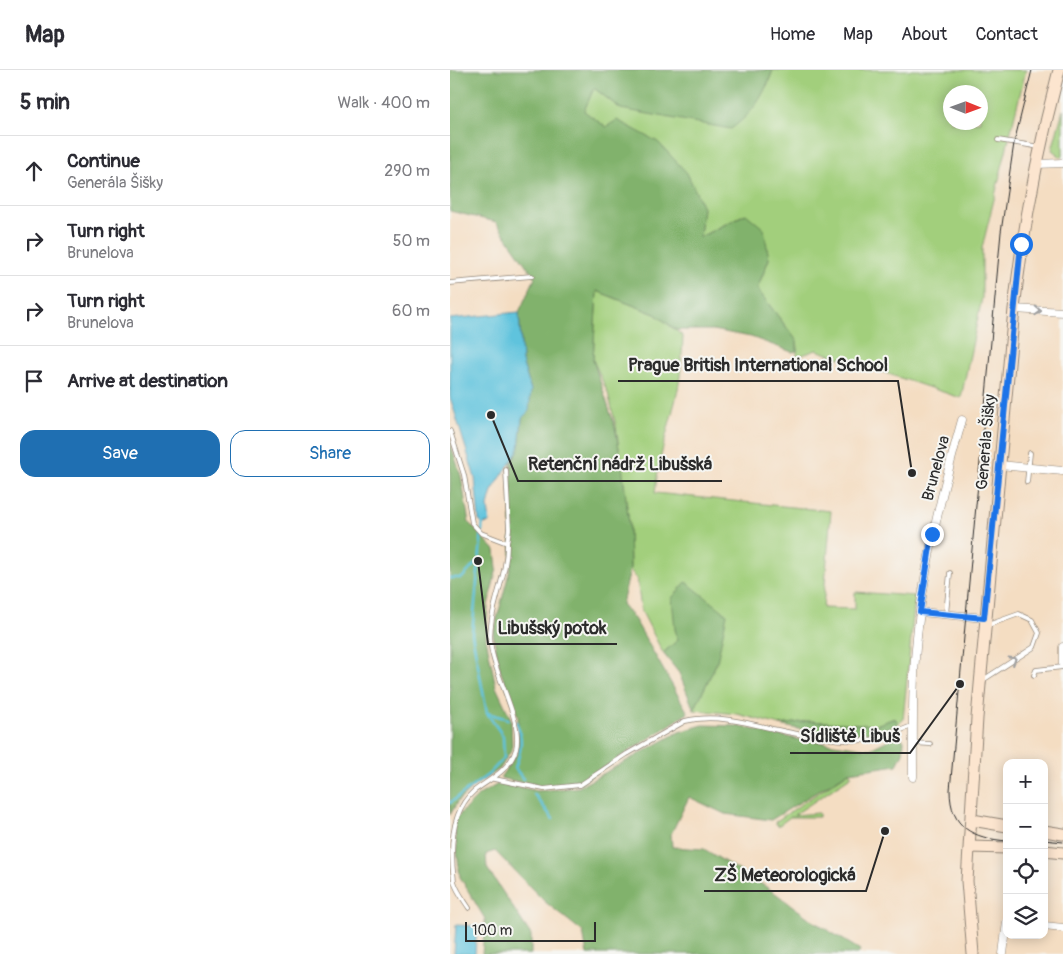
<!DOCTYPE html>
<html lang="en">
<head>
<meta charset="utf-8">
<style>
  :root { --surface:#fff; --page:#f2f2f3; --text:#2b2b33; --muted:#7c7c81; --line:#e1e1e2; --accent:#1f6fb2 }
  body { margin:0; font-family:Pangolin,sans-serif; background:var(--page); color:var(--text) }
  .controls { position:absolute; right:15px; bottom:15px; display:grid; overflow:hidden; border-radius:10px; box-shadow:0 2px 12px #0003 }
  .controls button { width:45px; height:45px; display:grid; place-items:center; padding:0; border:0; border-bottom:1px solid var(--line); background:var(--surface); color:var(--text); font:25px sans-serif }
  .compass { position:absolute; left:493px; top:15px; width:45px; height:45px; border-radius:50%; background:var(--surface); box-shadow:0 2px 12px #0003; rotate:91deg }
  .scale { position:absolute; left:15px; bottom:12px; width:131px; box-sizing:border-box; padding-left:5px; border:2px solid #2b2b2b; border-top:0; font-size:14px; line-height:18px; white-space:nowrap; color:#2b2b2b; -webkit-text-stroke:4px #f6f6f2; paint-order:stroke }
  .stop { position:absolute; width:15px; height:15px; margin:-11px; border:4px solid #1a73e8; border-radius:50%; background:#fff }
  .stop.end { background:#1a73e8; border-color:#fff; box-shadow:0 1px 5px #0008 }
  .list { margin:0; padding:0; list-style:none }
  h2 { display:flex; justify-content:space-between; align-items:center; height:65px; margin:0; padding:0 20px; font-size:21px }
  h2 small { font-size:16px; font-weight:400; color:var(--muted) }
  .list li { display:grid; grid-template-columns:32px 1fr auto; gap:15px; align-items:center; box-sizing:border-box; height:70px; padding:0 20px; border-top:1px solid var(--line) }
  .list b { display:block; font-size:19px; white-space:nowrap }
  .list p { margin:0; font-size:16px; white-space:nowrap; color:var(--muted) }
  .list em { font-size:16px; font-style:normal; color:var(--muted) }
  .actions { display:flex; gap:10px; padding:15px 20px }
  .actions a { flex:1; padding:11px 0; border:1px solid var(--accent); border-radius:15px; text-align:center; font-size:18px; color:var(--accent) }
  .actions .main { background:var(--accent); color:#fff }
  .icon { flex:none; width:28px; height:28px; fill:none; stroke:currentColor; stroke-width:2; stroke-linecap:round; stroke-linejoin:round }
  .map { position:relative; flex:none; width:613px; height:884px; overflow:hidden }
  header { display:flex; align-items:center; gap:30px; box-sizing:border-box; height:70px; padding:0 25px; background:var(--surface); border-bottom:1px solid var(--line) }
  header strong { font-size:24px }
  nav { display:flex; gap:28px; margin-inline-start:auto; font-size:18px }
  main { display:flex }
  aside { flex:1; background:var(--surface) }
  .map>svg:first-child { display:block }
</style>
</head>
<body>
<header>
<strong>Map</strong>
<nav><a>Home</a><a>Map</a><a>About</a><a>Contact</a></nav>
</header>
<main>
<aside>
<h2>5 min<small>Walk · 400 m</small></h2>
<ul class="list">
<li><svg class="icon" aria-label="ahead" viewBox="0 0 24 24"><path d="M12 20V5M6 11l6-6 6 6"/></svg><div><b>Continue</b><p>Generála Šišky</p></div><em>290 m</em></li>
<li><svg class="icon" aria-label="right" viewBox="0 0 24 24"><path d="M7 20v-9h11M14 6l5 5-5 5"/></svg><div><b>Turn right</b><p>Brunelova</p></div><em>50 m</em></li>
<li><svg class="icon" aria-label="right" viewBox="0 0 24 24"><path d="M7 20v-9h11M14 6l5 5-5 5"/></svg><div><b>Turn right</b><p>Brunelova</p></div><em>60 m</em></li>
<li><svg class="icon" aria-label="arrive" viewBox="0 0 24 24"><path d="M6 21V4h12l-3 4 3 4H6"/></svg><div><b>Arrive at destination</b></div></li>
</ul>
<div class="actions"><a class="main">Save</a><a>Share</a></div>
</aside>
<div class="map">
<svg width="613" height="884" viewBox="0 0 613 884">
  <rect width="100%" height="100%" fill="#f6f6f2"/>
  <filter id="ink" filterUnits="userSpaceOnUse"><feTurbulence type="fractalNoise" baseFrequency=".02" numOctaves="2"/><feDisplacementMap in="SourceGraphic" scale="10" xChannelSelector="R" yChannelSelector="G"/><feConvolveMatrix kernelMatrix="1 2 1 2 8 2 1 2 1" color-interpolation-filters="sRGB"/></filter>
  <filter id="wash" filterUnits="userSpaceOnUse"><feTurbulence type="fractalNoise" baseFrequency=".0096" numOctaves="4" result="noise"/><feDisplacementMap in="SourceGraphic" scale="20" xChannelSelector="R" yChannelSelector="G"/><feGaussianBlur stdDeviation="1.12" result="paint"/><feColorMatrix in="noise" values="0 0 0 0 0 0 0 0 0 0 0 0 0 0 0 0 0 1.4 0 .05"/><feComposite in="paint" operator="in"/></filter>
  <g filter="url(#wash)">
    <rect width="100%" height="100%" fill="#f4ddc2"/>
    <g fill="#a2cf7c" stroke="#667d54" fill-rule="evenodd">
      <path d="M323,0H576L532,178V228L511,328L366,280L347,287V271L307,219L319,189L295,144L250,167L253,137L156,57L133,41L144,18L171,39L317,16ZM500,22H530V52H500Z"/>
      <polygon points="613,40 613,86 611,87 602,80"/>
      <path d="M147,221L205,244L233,266C232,288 231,310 225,332C217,363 208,390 205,423L381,441L373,538L405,539V522L465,526L453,650L448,654L445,648L426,655L358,651L330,655L287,644L244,640L267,592L225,559L228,570L213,583L191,540L187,509L180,500L179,454L166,356L158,323L143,290Z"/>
      <polygon points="399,702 402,706 344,745 369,743 369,747 340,747 328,756 325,752"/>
    </g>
    <g fill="#81b26c" stroke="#566e4c">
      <path d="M0,0H323C313,27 304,42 281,59L171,39L144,18L134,41L156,57L167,50L208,72L237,103L253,137L250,167L296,144L314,159L319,189L307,219L347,271V281L342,282L301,267L263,260H226L205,244L147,221L143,290L165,357L172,395L179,454L180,500L172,534L185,550L238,643L129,714L93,717L50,708L68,681V646L50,600L43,564L61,495V394L69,379L72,348L81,320L72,291L69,242L85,208L46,152L0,141Z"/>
      <polygon points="0,372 11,406 19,453 45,480 47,498 38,535 36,568 46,617 61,649 62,679 50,699 23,717 8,731 0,745"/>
      <polygon points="236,512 277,544 267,592 244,640 229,603 213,583 228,570 225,559 222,528"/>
      <path d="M445,648L448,654C413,671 367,664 330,655L358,651L426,655Z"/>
      <polygon points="253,655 287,656 347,669 420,679 446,666 454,670 453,683 447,695 399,702 321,750 275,744 239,727 221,764 222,777 254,779 321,820 363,851 410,880 408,884 137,884 133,862 94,831 45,781 36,784 37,798 81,865 81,884 32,884 35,849 10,807 4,755 7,747 29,725 50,713 88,721 129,717 229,662"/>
    </g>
    <g fill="#5fc3dd" stroke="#457784">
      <polygon points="69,242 72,291 81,320 79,341 72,348 69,379 42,421 38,436 40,453 33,454 29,451 25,408 0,327 0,249"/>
      <polygon points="6,855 27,856 25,884 4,884"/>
    </g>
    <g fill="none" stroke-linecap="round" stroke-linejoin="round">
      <g stroke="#5fc3dd" stroke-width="2.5">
        <polyline points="0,508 12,508 27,492"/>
        <polyline points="37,643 58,649"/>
        <path d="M66,652C74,668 71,681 65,698L73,709"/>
        <polyline points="84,724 103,749"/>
        <polyline points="0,733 39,704 54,688 53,666 37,643 22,564 33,450"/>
      </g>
    </g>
  </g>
  <g filter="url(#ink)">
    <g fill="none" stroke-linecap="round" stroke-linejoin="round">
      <g stroke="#908476" stroke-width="5.5">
        <g id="lane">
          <polyline points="548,70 590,77"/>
          <polyline points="0,213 82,206"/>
          <path d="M0,361L14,405L22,453L31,463L57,473C58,508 36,542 41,577C45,607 73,651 66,679C60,700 40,709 24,721C0,742 0,780 4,811C6,820 14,830 19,838"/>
          <polyline points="56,400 59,459 57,473"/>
          <polyline points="577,412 580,383"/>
          <polyline points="496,544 500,503"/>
          <polyline points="584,605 586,600 613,597"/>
          <polyline points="533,610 584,577 589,563 582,550 569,544 538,555"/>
          <polyline points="463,673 480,674"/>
          <path d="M44,709L94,719L130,715L177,684L235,651C264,644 295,652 323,659C350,665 390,672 418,670C434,669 447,661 462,656"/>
        </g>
      </g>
      <g stroke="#908476" stroke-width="9">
        <g id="street">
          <polyline points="586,94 613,93"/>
          <polyline points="564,239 613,242"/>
          <polyline points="549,395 613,401"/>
          <polyline points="470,542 535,548"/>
          <polyline points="613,577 613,594"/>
          <path d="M463,707C463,668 462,628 465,589C471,507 490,428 512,350"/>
          <polyline points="594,856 613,858"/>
          <polyline points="553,884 557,852"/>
        </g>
      </g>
      <g stroke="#908476" stroke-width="13">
        <g id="secondary">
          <polyline points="522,750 557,756"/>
          <polyline points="594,761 613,764"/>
          <polyline points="520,777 557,778"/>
          <polyline points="594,781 613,783"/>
          <path d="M523,884L517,811L527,648L564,239C573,158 588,79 609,0"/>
        </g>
      </g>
      <use href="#lane" stroke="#fff" stroke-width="4"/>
      <use href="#street" stroke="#fff" stroke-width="8"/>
      <use href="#secondary" stroke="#fce5cf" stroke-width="11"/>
      <g stroke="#2b2b2b" stroke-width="1">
        <polyline points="594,770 613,772"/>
        <path d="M557,771C523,768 500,758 500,720L551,162L564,73L582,0"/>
      </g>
    </g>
    <defs><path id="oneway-chevron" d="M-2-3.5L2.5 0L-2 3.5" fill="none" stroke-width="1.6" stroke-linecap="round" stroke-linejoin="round" transform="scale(1.25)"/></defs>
    <g stroke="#a0a0a0">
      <use href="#oneway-chevron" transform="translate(588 241) rotate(2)"/>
      <use href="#oneway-chevron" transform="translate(563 590) rotate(-32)"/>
    </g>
  </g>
  <g fill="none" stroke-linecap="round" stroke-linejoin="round" filter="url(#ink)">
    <polyline stroke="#1a73e8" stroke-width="6" points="482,464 470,542 534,548 571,174"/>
  </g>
  <g text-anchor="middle" stroke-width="4" stroke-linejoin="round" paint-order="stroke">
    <g font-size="16" fill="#2b2b2b" stroke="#f6f6f2">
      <text transform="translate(535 372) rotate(-85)" y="6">Generála Šišky</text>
      <text transform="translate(485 398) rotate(-75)" y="6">Brunelova</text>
    </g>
  </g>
  <path fill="none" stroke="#2b2b2b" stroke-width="2" d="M462 403L448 311H168M41 345L68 411H272M28 491L38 574H167M510 614L460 683H340M435 761L416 821H254"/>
  <g fill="#2b2b2b" stroke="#f6f6f2" stroke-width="2">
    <circle cx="462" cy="403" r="5"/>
    <circle cx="41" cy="345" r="5"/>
    <circle cx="28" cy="491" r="5"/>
    <circle cx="510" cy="614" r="5"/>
    <circle cx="435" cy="761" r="5"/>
  </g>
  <g font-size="18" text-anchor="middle" font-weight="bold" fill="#2b2b2b" stroke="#f6f6f2" stroke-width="4" stroke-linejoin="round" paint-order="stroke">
    <text x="308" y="301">Prague British International School</text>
    <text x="170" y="400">Retenční nádrž Libušská</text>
    <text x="102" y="564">Libušský potok</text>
    <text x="400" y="672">Sídliště Libuš</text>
    <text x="335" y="811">ZŠ Meteorologická</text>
  </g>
</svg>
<div class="controls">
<button>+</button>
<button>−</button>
<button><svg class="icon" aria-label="locate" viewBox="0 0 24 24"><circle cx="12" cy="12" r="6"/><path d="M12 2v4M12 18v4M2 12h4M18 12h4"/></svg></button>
<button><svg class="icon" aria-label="layers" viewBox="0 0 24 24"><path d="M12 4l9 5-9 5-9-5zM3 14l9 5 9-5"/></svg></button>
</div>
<svg class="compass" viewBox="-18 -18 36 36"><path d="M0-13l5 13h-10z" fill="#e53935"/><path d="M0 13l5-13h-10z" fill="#7c7c81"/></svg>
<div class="scale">100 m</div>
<div class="stop" style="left:571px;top:174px"></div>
<div class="stop end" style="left:482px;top:464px"></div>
</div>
</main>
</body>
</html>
